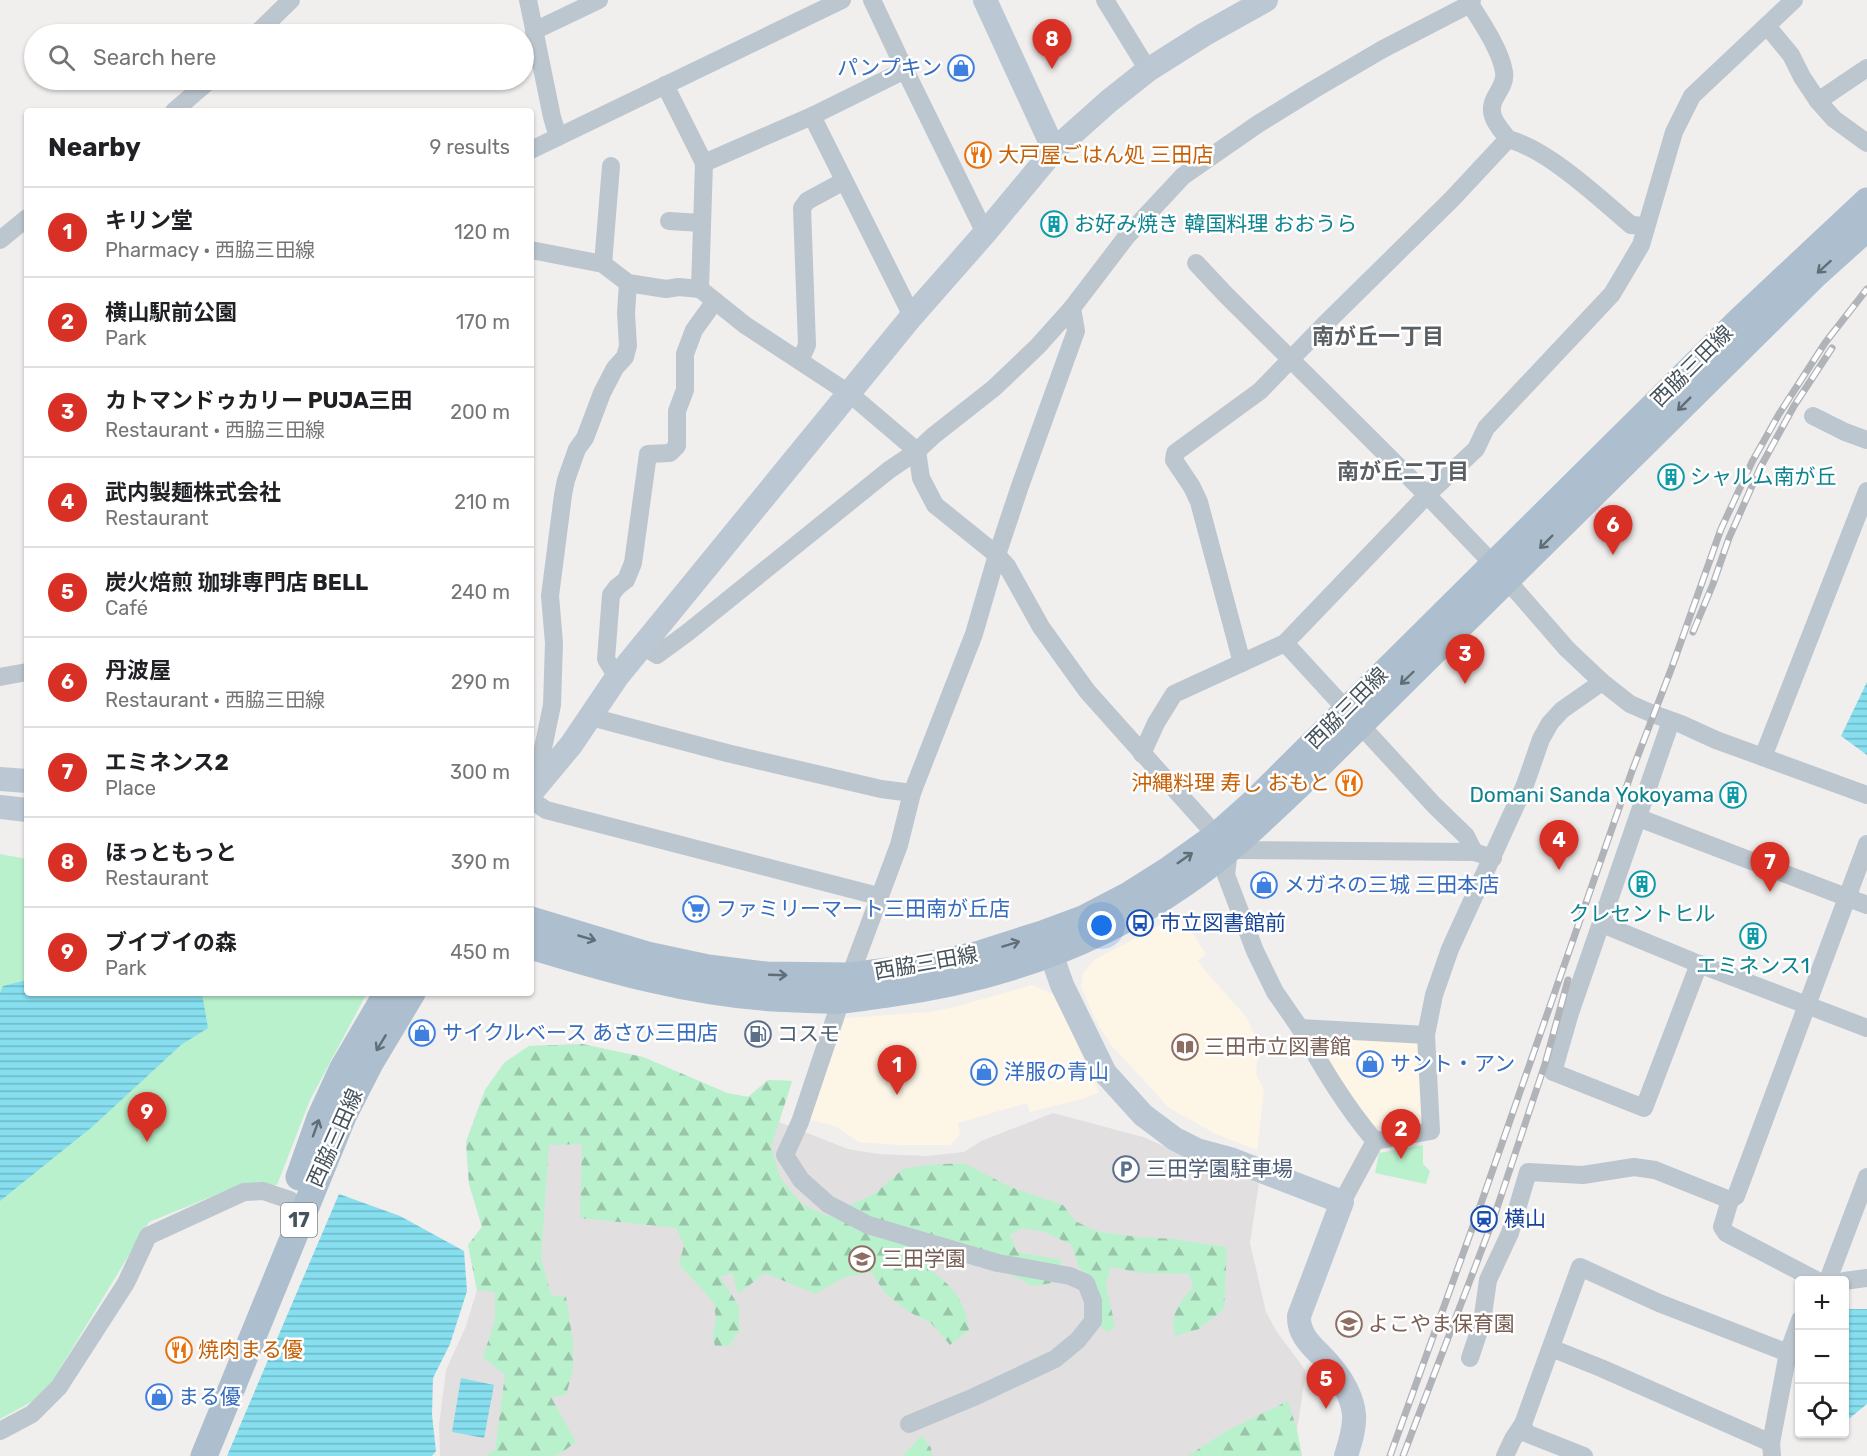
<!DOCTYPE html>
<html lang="en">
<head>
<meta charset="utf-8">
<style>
  :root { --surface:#fff; --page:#f6f6f6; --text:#202124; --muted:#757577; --line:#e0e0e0; --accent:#d93025 }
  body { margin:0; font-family:Rubik,"Noto Sans JP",sans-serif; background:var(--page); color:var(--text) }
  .controls { position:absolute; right:18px; bottom:18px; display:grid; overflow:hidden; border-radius:6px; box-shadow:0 2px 4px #0004 }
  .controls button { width:54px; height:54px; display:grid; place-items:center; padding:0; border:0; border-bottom:2px solid var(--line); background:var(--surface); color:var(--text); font:30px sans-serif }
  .you { position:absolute; left:1102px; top:926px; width:21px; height:21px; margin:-15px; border:4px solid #fff; border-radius:50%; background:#1a73e8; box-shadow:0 0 0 9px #1a73e833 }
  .badge { display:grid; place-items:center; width:39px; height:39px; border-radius:50%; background:var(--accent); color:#fff; font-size:20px; font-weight:700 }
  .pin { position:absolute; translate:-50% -50px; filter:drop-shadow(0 2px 3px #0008) }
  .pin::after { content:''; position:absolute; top:32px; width:21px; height:18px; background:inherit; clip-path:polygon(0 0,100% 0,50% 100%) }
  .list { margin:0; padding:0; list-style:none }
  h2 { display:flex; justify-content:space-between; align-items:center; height:78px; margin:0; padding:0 24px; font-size:26px }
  h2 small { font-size:20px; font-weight:400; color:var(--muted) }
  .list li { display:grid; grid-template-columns:39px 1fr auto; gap:18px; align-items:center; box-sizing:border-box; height:90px; padding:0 24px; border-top:2px solid var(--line) }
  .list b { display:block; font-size:22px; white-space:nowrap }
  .list p { margin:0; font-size:20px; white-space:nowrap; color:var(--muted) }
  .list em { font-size:20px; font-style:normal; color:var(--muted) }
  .icon { flex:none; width:33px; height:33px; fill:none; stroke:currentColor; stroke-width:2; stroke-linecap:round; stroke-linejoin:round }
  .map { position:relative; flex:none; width:1867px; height:1456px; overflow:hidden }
  .search { position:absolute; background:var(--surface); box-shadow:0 2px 4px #0004; left:24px; top:24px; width:510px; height:66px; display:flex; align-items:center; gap:15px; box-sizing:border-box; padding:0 21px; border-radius:33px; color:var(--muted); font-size:22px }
  .panel { position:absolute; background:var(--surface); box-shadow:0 2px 4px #0004; left:24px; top:108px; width:510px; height:888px; border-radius:6px }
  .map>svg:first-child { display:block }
</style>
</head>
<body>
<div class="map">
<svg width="1867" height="1456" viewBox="0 0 1867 1456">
  <defs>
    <pattern id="forest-firs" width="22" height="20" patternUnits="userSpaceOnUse" patternTransform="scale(1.5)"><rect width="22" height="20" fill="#baf1cd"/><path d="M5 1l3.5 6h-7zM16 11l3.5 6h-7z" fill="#99c6aa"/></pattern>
    <pattern id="water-rules" width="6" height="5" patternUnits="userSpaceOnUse" patternTransform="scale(1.5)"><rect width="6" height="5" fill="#86deef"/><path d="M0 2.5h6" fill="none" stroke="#6fb7c5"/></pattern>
  </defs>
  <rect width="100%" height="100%" fill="#f1eeee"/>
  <g fill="#fdf5e6">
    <polygon points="1181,914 1206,955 1198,960 1204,969 1247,1018 1259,1045 1256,1073 1264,1091 1257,1150 1216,1134 1169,1108 1112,1046 1098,1025 1081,987 1083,973 1094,960"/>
    <polygon points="1032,985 1055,995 1099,1092 1082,1099 1030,1112 1027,1103 958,1123 960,1134 951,1145 898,1145 859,1142 835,1126 810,1120 845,1018 929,1012 955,1007"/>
    <polygon points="1314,1033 1420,1039 1424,1120 1421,1124 1398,1128 1384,1128 1363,1121 1335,1081"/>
  </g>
  <polygon fill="#e2dfe0" points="582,1044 643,1057 727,1093 748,1097 768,1080 792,1081 779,1122 848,1149 878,1154 927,1156 964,1152 981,1141 1053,1113 1143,1137 1191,1158 1259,1183 1250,1243 1266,1312 1277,1332 1306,1371 1297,1430 1302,1456 440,1456 439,1425 446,1370 466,1326 477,1290 468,1245 482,1227 469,1184 466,1142 485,1090 504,1063 529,1046"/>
  <g fill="url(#forest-firs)">
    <path d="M582,1044L643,1057L727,1093L748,1097L768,1080L792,1081L771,1147L781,1179L802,1204L827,1216L874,1194L903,1169L927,1165L964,1163L1010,1187L1063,1205L1075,1221L1096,1231L1137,1237L1173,1239L1227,1247L1224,1309L1199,1329L1175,1336C1169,1316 1179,1301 1193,1288L1189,1274L1142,1273L1111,1267L1106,1285L1115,1326L1108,1332L1100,1327L1101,1314L1089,1275L1079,1268L1072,1245L1045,1232L1023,1228L1010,1235L1017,1252L1061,1260L1058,1282L1033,1286L997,1268L930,1257L929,1268C953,1288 964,1297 969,1330L950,1345L931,1323L909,1312L885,1293L871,1272L845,1277L815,1294L765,1273L738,1294L732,1273L720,1277L739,1306V1331L729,1346H715L713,1336L716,1320L714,1303L679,1264L684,1245L676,1228L580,1218L582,1144L549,1145L541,1258L551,1295L566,1297L573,1342V1370L566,1395L551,1397L576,1442L561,1453L552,1456H485L495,1450L505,1375L483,1357L495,1320V1292L477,1290L468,1245L482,1227L469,1184L466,1142L485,1090L504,1063L529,1046Z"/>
    <polygon points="1288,1401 1297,1430 1302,1456 1188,1456 1226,1431"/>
    <polygon points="922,1435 931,1448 932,1456 903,1456"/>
  </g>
  <g fill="#baf1cd">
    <polygon points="0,854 27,859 27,993 367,993 310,1100 277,1185 245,1183 149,1222 44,1395 0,1419"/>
    <polygon points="1423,1145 1423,1164 1430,1171 1426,1184 1375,1173 1379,1153"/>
  </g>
  <g fill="url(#water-rules)">
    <polygon points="1867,682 1867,755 1841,736"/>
    <polygon points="27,980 27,993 202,993 208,1028 181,1045 92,1127 0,1201 0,993 3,986"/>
    <polygon points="339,1194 400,1216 464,1251 467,1291 450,1344 433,1378 432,1415 436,1451 432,1456 227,1456"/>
    <polygon points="1845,1309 1867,1309 1867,1404 1845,1422"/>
    <polygon points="461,1378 494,1385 484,1438 452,1432"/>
  </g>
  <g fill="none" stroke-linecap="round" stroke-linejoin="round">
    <g stroke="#bcc6ce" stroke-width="18">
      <polyline points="528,0 552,117 558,137"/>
      <polyline points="872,0 905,70"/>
      <polyline points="1105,0 1148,70"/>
      <path d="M1470,4C1481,21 1501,51 1504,72C1507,89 1487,98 1493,116C1495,124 1503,132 1508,139C1549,150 1599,198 1631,225L1646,226"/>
      <polyline points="1767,26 1791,55 1802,77 1818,101 1834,119 1867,143"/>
      <polyline points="534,31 599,0"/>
      <polyline points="256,34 291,0"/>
      <polyline points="665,85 704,163"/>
      <polyline points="1818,101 1867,68"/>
      <polyline points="174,111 210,80"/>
      <polyline points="812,116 912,316"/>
      <polyline points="531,150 842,0"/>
      <polyline points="669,221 702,223"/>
      <polyline points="985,233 905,70 812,116 704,163 700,289 745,325 850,394 917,451 921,478 935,505 997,555 1007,566 1041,627 1087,691 1229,850 1474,852 1493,858"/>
      <polyline points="0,240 27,218"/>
      <polyline points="531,250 603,264 628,283 666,289 679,287 700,289"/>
      <polyline points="1196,263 1225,294 1427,495 1493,564 1567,649 1602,682 1630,704 1653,714 1681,724 1716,740 1867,795"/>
      <polyline points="603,264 611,166"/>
      <polyline points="800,361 807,345 802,208 807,201 844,181"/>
      <polyline points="1813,416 1845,432 1867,440"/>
      <polyline points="1285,643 1434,805 1466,836 1474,852"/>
      <polyline points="643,646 657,655 687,633 889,470 917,451 933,436 994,388 1038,346 1072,308 1127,236 1183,176 1258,124 1313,90 1383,49 1470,4 1472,0"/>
      <polyline points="1242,663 1199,502 1192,487 1174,460 1175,453 1260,391 1323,326 1452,199 1508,139"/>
      <polyline points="0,677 27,672"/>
      <polyline points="617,677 606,659 611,595 617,587 626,580 633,563 648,454 670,453 677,446 677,411 685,390 685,354 694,330 715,301"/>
      <polyline points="591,717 727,753 881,789 912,793"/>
      <polyline points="1671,721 1570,1013 1553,1072 1644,1108 1699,964"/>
      <polyline points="1142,754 1156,723 1174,694 1285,643 1427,495 1476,449 1486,428 1612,294 1641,245 1674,132 1692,96 1794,0"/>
      <polyline points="1763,757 1867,491"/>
      <polyline points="531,770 541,758 552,705 554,643 550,596 563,495 566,480 577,449 585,438 602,393 615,368 625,357 628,346 626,313 628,283"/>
      <polyline points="531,800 546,810 878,896"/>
      <polyline points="1639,818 1867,905"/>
      <polyline points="1229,850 1226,875 1255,951 1275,992 1300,1028 1426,1035"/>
      <polyline points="1602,924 1699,964 1867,1028"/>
      <path d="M1300,1028C1323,1068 1345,1106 1375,1141"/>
      <polyline points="1342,1202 1375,1141 1431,1131 1426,1035 1434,995 1450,949 1525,785 1541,739 1550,723 1562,710 1602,682"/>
      <polyline points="1816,1280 1726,1233 1722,1227 1730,1200 1736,1196 1867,844"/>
      <polyline points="1828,1280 1867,1177"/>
      <polyline points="1844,1281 1867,1278"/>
      <polyline points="1551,1348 1601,1368 1771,1443"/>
      <polyline points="1788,1353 1800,1320"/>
      <polyline points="1470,1358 1482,1322 1488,1280 1510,1233 1528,1172 1583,1175 1634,1167 1655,1170 1730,1200"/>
      <polyline points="909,1424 974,1397 1055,1359 1078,1340 1093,1321 1093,1301 1086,1283 1070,1276 998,1263 868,1225 828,1204 801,1180 785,1155 800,1122 841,1000 899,845 912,793 974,634 997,555 1020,486 1076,331 1072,308"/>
      <polyline points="0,1431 32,1414 59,1387 126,1283 148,1236 244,1192 263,1191 290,1200"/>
      <polyline points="1505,1456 1513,1439 1523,1424"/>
      <polyline points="1584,1456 1526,1433 1523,1424 1580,1267 1659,1303 1788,1353 1771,1443 1772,1456"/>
    </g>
    <g stroke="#bbc8d3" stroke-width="24">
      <polyline points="985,0 1054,150"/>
      <polyline points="0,779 27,781"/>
      <polyline points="531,793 571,745 617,677 912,316 985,233 1054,150 1109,101 1148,70 1205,34 1266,0"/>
      <polyline points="0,807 27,810"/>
      <path d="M1045,936L1062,985L1105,1073L1143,1115L1175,1139L1197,1150L1230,1159L1342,1202L1299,1316C1298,1340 1320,1351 1333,1369C1343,1381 1353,1399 1354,1415C1355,1428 1350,1443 1346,1456"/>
    </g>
    <g stroke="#adbfce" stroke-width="27">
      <polyline points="531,920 647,955 708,968 766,975 850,976 919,967 976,955 1045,933 1083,919 1129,895 1167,871 1216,836 1253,803 1740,320 1867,201"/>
      <path d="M531,946C610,970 691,993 774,998C796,999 820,1001 842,1000C857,999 872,996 887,994C994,980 1096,945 1185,883C1226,855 1262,820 1298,786L1816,274L1867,228"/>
      <polyline points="299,1177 320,1118 343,1068 387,993"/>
      <polyline points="204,1456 344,1114 370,1063 412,993"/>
    </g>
    <g stroke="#b0b4b9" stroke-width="7">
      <g id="rail">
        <polyline points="1693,632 1713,584 1729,538 1760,468 1794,406 1832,348"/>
        <polyline points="1390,1456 1477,1215 1632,771 1672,667 1721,529 1752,462 1779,414 1825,343 1867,289"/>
        <polyline points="1403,1456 1493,1220 1545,1064 1568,980"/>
      </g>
    </g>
    <use href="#rail" stroke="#fff" stroke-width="4.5" stroke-dasharray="14" stroke-linecap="butt"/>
  </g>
  <defs><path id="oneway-shaft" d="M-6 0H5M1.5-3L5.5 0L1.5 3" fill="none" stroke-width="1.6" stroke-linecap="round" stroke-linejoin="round" transform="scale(1.5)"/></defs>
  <g stroke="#606e78">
    <use href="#oneway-shaft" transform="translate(1824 267) rotate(138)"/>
    <use href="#oneway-shaft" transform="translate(1684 404) rotate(135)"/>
    <use href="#oneway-shaft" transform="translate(1546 542) rotate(135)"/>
    <use href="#oneway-shaft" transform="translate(1407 678) rotate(136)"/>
    <use href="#oneway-shaft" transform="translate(1185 858) rotate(-35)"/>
    <use href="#oneway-shaft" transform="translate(587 938) rotate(16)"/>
    <use href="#oneway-shaft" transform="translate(1011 944) rotate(-17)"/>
    <use href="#oneway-shaft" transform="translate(778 975) rotate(2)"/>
    <use href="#oneway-shaft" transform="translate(381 1043) rotate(121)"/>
    <use href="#oneway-shaft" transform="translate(316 1128) rotate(-70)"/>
  </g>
  <defs>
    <g id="shop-ring" transform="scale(1.35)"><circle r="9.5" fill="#fff" stroke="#3f7fe0" stroke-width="1.5"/><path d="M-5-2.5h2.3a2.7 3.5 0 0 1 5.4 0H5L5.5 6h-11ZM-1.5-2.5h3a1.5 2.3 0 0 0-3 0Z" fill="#3f7fe0"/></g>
    <g id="restaurant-ring" transform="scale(1.35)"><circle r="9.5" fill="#fff" stroke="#e8710a" stroke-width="1.5"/><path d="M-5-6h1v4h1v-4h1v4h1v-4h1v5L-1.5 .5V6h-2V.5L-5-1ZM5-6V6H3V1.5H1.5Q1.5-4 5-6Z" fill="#e8710a"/></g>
    <g id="building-ring" transform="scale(1.35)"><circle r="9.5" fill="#fff" stroke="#0f9aa8" stroke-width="1.5"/><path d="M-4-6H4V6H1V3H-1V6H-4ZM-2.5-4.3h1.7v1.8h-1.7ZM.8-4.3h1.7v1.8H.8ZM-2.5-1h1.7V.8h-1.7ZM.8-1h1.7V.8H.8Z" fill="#0f9aa8"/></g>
    <g id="supermarket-ring" transform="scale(1.35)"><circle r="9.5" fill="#fff" stroke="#3f7fe0" stroke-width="1.5"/><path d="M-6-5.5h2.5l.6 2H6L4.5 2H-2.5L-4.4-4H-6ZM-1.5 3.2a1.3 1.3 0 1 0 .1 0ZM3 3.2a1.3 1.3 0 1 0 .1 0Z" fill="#3f7fe0"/></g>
    <g id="bus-ring" transform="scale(1.35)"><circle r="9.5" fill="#fff" stroke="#1a4fb4" stroke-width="1.5"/><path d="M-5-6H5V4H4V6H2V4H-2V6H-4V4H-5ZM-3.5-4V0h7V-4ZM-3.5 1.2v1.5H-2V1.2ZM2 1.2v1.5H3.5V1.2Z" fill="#1a4fb4"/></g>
    <g id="fuel-ring" transform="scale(1.35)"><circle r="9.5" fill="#fff" stroke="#5c6f8a" stroke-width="1.5"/><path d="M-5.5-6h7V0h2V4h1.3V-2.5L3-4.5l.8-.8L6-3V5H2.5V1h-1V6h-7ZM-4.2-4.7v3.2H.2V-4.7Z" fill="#5c6f8a"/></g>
    <g id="library-ring" transform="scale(1.35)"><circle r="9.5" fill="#fff" stroke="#8d6e63" stroke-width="1.5"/><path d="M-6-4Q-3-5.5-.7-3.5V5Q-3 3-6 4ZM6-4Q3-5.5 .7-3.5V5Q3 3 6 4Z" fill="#8d6e63"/></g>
    <g id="parking-ring" transform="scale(1.35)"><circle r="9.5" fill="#fff" stroke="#5c6f8a" stroke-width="1.5"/><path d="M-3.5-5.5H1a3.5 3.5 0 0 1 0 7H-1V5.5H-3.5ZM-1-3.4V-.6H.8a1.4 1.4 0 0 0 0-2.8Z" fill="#5c6f8a"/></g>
    <g id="station-ring" transform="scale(1.35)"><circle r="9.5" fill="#fff" stroke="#1a4fb4" stroke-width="1.5"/><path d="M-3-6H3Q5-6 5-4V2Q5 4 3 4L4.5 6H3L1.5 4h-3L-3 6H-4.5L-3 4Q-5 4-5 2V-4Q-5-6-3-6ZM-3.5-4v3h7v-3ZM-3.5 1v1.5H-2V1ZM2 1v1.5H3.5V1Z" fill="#1a4fb4"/></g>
    <g id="school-ring" transform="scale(1.35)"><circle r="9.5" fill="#fff" stroke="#8d6e63" stroke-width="1.5"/><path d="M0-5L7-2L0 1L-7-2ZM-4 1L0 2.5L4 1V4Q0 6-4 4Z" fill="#8d6e63"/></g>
  </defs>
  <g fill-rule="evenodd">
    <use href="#shop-ring" x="961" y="68"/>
    <use href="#restaurant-ring" x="978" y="155"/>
    <use href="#building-ring" x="1054" y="224"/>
    <use href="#building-ring" x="1671" y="477"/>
    <use href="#restaurant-ring" x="1349" y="783"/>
    <use href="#building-ring" x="1733" y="795"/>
    <use href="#building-ring" x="1642" y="884"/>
    <use href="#shop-ring" x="1264" y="885"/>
    <use href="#supermarket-ring" x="696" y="909"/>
    <use href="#bus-ring" x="1140" y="923"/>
    <use href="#building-ring" x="1753" y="936"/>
    <use href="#shop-ring" x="422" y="1033"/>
    <use href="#fuel-ring" x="758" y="1034"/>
    <use href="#library-ring" x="1185" y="1047"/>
    <use href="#shop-ring" x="1370" y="1064"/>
    <use href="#shop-ring" x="984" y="1072"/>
    <use href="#parking-ring" x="1126" y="1169"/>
    <use href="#station-ring" x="1484" y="1219"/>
    <use href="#school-ring" x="862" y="1259"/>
    <use href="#school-ring" x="1349" y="1324"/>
    <use href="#restaurant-ring" x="179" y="1350"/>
    <use href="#shop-ring" x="159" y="1397"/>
  </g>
  <g text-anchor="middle" stroke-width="5" stroke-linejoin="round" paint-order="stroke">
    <rect fill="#fff" stroke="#7e878d" stroke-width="1.5" x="281" y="1203" width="36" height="34" rx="4.5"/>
    <g font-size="20" font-weight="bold" fill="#46535c">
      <text x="299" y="1227">17</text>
    </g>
    <g font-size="21" fill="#366cbe" stroke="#fff" text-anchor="start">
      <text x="942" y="75" text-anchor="end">パンプキン</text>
      <text x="1284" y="892">メガネの三城 三田本店</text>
      <text x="716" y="916">ファミリーマート三田南が丘店</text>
      <text x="442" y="1040">サイクルベース あさひ三田店</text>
      <text x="1390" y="1071">サント・アン</text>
      <text x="1004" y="1079">洋服の青山</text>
      <text x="178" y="1404">まる優</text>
    </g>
    <g font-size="21" fill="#c56008" stroke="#fff" text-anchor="start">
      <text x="998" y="162">大戸屋ごはん処 三田店</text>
      <text x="1330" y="790" text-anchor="end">沖縄料理 寿し おもと</text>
      <text x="198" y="1357">焼肉まる優</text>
    </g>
    <g font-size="21" fill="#0d838f" stroke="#fff" text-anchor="start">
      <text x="1074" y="231">お好み焼き 韓国料理 おおうら</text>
      <text x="1690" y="484">シャルム南が丘</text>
      <text x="1714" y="802" text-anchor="end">Domani Sanda Yokoyama</text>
      <text x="1642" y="921" text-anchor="middle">クレセントヒル</text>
      <text x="1753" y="973" text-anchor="middle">エミネンス1</text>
    </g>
    <g font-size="21" fill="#46535c" stroke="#fff">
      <text transform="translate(1692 366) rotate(-45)" y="7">西脇三田線</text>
      <text transform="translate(1347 708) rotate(-45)" y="7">西脇三田線</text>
      <text transform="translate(926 963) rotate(-10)" y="7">西脇三田線</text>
      <text transform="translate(335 1138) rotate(-66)" y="7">西脇三田線</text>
    </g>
    <g font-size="21" fill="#164399" stroke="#fff" text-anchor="start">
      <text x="1160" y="930">市立図書館前</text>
      <text x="1504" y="1226">横山</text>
    </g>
    <g font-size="21" fill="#4e5e75" stroke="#fff" text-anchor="start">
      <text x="777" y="1041">コスモ</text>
      <text x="1146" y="1176">三田学園駐車場</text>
    </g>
    <g font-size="21" fill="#785e54" stroke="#fff" text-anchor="start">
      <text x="1204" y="1054">三田市立図書館</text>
      <text x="882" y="1266">三田学園</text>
      <text x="1368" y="1331">よこやま保育園</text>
    </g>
    <g font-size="22" font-weight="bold" fill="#5a5f63" stroke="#fff">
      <text x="1378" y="344">南が丘一丁目</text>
      <text x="1403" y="479">南が丘二丁目</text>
    </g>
  </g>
</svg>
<div class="controls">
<button>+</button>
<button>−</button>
<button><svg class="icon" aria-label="locate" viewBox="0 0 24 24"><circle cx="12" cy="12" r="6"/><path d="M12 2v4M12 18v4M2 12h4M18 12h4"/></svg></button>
</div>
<div class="you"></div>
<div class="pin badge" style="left:897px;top:1095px">1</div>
<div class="pin badge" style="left:1401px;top:1159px">2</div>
<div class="pin badge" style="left:1465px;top:684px">3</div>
<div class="pin badge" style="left:1559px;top:870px">4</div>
<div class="pin badge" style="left:1326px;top:1409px">5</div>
<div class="pin badge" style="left:1613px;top:555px">6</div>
<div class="pin badge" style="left:1770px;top:892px">7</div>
<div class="pin badge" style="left:1052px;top:69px">8</div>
<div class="pin badge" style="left:147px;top:1142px">9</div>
<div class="search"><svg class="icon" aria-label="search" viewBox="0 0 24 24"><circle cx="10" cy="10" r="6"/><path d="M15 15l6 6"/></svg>Search here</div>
<section class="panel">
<h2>Nearby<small>9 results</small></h2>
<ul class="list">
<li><span class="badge">1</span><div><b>キリン堂</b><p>Pharmacy · 西脇三田線</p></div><em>120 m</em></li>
<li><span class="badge">2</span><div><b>横山駅前公園</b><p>Park</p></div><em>170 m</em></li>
<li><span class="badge">3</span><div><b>カトマンドゥカリー PUJA三田</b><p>Restaurant · 西脇三田線</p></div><em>200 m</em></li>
<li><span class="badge">4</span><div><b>武内製麺株式会社</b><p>Restaurant</p></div><em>210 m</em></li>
<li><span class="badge">5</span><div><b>炭火焙煎 珈琲専門店 BELL</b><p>Café</p></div><em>240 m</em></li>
<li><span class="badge">6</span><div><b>丹波屋</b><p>Restaurant · 西脇三田線</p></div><em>290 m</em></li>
<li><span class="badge">7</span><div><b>エミネンス2</b><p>Place</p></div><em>300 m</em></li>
<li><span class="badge">8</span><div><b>ほっともっと</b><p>Restaurant</p></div><em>390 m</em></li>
<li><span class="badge">9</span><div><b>ブイブイの森</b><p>Park</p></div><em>450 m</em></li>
</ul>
</section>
</div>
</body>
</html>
